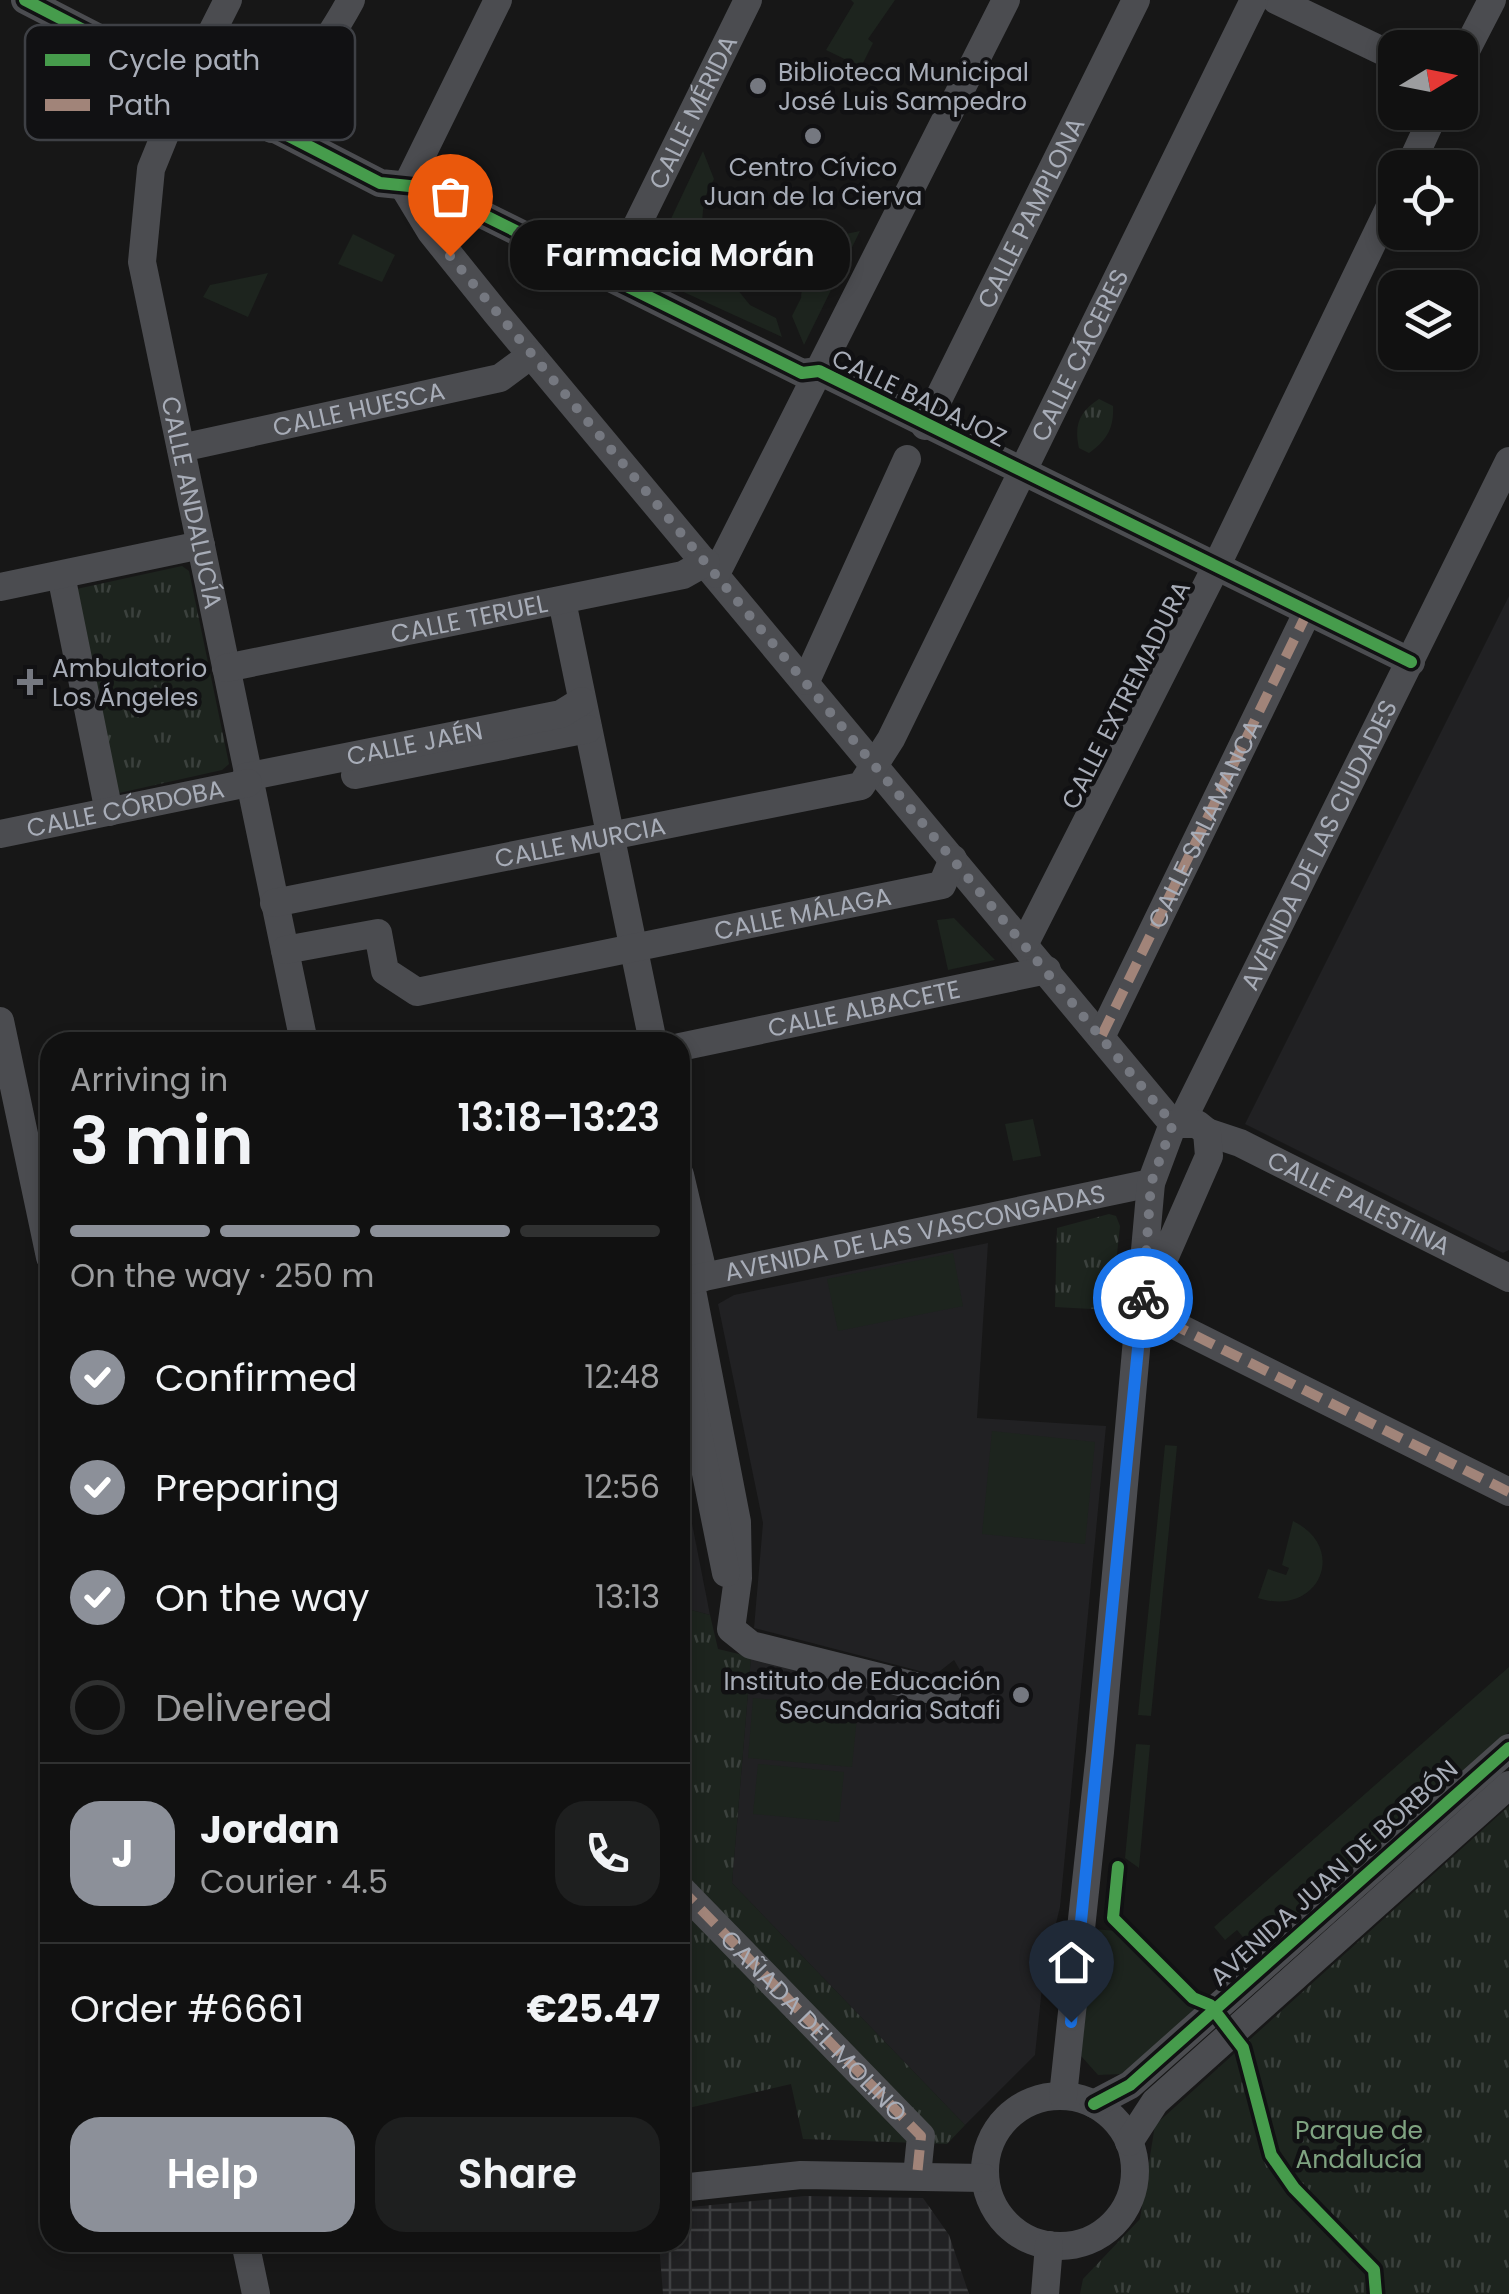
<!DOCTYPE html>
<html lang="en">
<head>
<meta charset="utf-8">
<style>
  :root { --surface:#111; --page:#1e1f1f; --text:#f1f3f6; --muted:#9c9d9f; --line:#303131; --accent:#8c9099 }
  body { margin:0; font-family:Poppins,sans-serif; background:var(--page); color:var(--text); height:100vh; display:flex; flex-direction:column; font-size:38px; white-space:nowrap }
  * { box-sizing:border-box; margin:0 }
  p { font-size:32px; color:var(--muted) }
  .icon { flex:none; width:55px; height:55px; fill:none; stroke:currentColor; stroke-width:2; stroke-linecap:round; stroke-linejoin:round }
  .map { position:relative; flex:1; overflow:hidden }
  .panel { position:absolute; left:40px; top:1032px; width:650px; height:1220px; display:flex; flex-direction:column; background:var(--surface); border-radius:30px; box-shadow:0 5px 15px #0003,0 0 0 2px var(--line) }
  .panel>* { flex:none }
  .needle { width:65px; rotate:80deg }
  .buttons { position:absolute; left:1378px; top:30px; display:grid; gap:20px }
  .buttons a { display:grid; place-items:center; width:100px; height:100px; border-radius:20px; background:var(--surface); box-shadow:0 5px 15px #0003,0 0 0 2px var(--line); font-size:50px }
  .pin { position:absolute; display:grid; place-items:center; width:85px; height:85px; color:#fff; margin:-102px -42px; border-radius:50% 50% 50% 0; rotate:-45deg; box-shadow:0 0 10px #0007 }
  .pin .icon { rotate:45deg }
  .courier { position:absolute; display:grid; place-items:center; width:100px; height:100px; margin:-50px; border:8px solid #1a73e8; border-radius:50%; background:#fff; color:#222; box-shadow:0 2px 12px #0007 }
  .bubble { position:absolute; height:70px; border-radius:30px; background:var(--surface); box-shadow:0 5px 15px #0003,0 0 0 2px var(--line); font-size:32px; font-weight:600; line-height:70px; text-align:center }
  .overview em { font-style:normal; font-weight:600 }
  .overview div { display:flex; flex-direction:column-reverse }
  .overview { display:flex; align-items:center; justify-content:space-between; height:170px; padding:0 30px }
  h1 { font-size:65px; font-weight:600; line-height:75px }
  .bar { display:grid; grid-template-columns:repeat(4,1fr); gap:15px 10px; align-content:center; height:120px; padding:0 30px }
  .bar i { height:12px; border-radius:8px; background:var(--line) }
  .bar .on { background:var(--accent) }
  .bar p { grid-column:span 4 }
  .line { display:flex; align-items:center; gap:25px; padding:0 30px; border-top:2px solid var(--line) }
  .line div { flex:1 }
  .round { display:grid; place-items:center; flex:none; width:105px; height:105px; border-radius:30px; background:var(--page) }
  ol { padding:0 30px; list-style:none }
  li { display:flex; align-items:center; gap:30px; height:110px }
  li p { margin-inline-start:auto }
  li .icon { padding:10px; border-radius:50%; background:var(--accent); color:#fff; stroke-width:4 }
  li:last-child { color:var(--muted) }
  li i { width:55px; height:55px; border:5px solid var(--line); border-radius:50% }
  .button { display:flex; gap:20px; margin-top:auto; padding:20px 30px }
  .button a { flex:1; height:115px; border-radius:30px; background:var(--accent); color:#fff; font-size:40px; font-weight:600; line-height:115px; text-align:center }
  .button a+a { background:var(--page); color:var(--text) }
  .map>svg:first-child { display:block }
</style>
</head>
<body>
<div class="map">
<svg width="1509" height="2294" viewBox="0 0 1509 2294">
  <defs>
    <pattern id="industrial-grid" width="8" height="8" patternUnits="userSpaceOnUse" patternTransform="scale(2.5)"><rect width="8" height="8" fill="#212123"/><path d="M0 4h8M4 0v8" fill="none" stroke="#3e3f41"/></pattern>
    <pattern id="park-tufts" width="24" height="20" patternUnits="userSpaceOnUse" patternTransform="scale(2.5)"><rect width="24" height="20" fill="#1d241e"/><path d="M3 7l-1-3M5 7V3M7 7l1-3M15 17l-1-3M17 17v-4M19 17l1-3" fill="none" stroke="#3b413d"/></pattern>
  </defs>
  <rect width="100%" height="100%" fill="#171717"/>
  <!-- built -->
  <path fill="#212123" d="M 1509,596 L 1509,1250 L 1503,1253 L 1245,1124 Z
    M 988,1243 L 977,1418 L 1106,1426 L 1060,1907 L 1043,1978 L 1035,2055 L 965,2125 L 732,1883 L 751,1657 L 960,1713 L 964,1677 L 954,1660 L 935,1675 L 754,1628 L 763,1523 L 718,1304 L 734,1295 Z
    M 680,1464 L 688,1503 L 710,1615 L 680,1607 Z"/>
  <!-- industrial -->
  <path fill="url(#industrial-grid)" d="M 805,2196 L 923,2198 L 949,2235 L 969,2294 L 663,2294 L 659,2243 L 680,2242 L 680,2208 Z"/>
  <!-- green -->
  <path fill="#1d241e" d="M 851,0 L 895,0 L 868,39 L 873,43 L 861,67 L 826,50 L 854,3 Z
    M 703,151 L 714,179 L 704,199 L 702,222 L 684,239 L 675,256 L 651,261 Z
    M 860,231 L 804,345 L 792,316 L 801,298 L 803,272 L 821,258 L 831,237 Z
    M 353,234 L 395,255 L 382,282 L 338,264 Z
    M 681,272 L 709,285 L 737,289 L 750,305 L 776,318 L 782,337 L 655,279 Z
    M 268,273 L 248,317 L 203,297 L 210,285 Z
    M 954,918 L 995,960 L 948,970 L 937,920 Z
    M 1033,1119 L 1041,1156 L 1013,1161 L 1005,1124 Z
    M 953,1253 L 963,1306 L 838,1331 L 827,1279 Z
    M 992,1431 L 1095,1442 L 1085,1544 L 982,1534 Z
    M 1165,1445 L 1177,1446 L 1151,1716 L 1138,1715 Z
    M 1293,1521 C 1349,1548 1319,1618 1258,1598 L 1268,1569 L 1286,1575 L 1289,1568 L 1282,1565 Z
    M 1509,1667 L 1509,1732 L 1257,1954 L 1237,1930 L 1225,1940 L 1214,1927 Z
    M 753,1698 L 858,1707 L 852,1767 L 748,1758 Z
    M 1136,1744 L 1150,1745 L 1139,1868 L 1125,1858 Z
    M 758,1764 L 844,1772 L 839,1822 L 753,1814 Z
    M 1093,1929 L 1118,1931 L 1195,2009 L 1124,2074 L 1098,2075 L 1081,2056 Z"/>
  <!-- park -->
  <path fill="url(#park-tufts)" d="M 1099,399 L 1113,406 C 1114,428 1107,440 1089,453 L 1079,448 C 1074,425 1079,412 1099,399 Z
    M 182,566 L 189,571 L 229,764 L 222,770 L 119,793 L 72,590 Z
    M 1109,1214 L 1116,1216 L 1120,1226 L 1111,1310 L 1055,1307 L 1057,1228 Z
    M 680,1607 L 710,1615 L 718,1649 L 751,1657 L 732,1883 L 965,2125 L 947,2144 L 803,2139 L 791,2084 L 680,2110 Z
    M 1509,1806 L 1509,2294 L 1080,2294 L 1083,2279 L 1140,2219 L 1155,2125 Z"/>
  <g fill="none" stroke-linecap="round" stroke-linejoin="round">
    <!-- minor -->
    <g stroke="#4b4c50" stroke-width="28">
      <path d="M 25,0 L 380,183 L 429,188 L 802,373 L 819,371 L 1411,662"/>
      <path id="s1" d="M 228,0 L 186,83 L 151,169 L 142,262 L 304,1042"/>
      <path d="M 1276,0 L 1395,57"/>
      <path d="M 1460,62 L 1492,0"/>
      <path d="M 272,129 C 294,83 327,46 351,0"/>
      <path d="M 1409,168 L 1435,112"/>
      <path d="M 405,189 L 431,232 L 497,314 L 1173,1124"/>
      <path d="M 405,189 L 498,0"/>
      <path id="s2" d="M 611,278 L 748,0"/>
      <path id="s3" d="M 925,426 L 1136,0"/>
      <path id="s4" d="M 181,448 L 500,378 L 531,355"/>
      <path d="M 716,574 L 1006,0"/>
      <path d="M 61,575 L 109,812"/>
      <path d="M 0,587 L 201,545"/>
      <path d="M 562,601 L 653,1042"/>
      <path id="s5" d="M 226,668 L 683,575 L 706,562"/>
      <path d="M 806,681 L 907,459"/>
      <path d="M 355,775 L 588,729"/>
      <path id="s6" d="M 246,777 L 561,714 L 582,701"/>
      <path id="s7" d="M 0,834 L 248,783"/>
      <path id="s8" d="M 274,903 L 861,786 L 891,739 L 1254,0"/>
      <path d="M 1025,943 L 1216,567 L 1395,196"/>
      <path id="s9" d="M 285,950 L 378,933 L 385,971 L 417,992 L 942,885 L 953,859"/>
      <path d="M 0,1021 L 50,1257"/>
      <path d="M 1102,1035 L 1307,613"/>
      <path id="s10" d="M 680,1047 L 1047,970"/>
      <path id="s11" d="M 1182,1121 L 1509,461"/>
      <path id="s12" d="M 1207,1132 L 1240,1143 L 1509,1278"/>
      <path d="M 680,1175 L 704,1277"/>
      <path d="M 690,1280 L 737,1522 L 738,1578 L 731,1629 L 751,1645 L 947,1694"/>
      <path id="s13" d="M 680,1282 L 1151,1183"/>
      <path d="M 1142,1309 L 1509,1492"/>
      <path d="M 680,1344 L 726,1573"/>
      <path d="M 680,1888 L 921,2136 L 917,2176"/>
      <circle cx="1060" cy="2171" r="75"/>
      <path d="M 1063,2096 L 1100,1752 L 1151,1183 L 1173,1124 L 1197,1124 L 1207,1132 L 1209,1156 L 1142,1309"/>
      <path d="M 1094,2104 L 1130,2085 L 1509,1748"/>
      <path d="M 1129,2142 L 1155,2102 L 1509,1785"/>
      <path d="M 680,2188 L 801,2175 L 984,2178"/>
      <path d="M 245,2242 L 256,2294"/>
      <path d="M 1045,2294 L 1049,2245"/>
    </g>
    <!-- quiet -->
    <g stroke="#a18479" stroke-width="10" stroke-dasharray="20 10" stroke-linecap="butt">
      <path id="s14" d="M 1102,1035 L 1307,613"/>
      <path d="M 1142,1309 L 1509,1492"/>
      <path id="s15" d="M 680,1888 L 921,2136 L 917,2176"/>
    </g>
    <!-- cycleway casing -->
    <g stroke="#111113" stroke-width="19">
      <path id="cycleway" d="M 25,0 L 380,183 L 429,188 L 802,373 L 819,371 L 1411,662
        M 1118,1867 L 1113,1918 L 1193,1998 L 1210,2005 L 1243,2048 L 1271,2155 L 1294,2188 L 1374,2270 L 1376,2294
        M 1094,2104 L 1130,2085 L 1509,1748"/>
    </g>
    <!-- cycleway -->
    <use href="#cycleway" stroke="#469c4c" stroke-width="12"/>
  </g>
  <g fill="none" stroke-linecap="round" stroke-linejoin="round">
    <!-- done -->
    <path stroke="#757880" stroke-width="10" stroke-dasharray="0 18" d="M 450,256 L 1173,1124 L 1151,1183 L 1143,1298"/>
    <!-- route -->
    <path stroke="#1a73e8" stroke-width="12" d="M 1071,2022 L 1143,1298"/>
  </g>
  <!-- markers -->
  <g fill="#757880" stroke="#111113" stroke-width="4">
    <circle cx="758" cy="86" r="10"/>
    <circle cx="813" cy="136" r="10"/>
    <path d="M25 667h10v10h10v10h-10v10h-10v-10h-10v-10h10z"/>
    <circle cx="1021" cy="1695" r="10"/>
  </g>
  <g text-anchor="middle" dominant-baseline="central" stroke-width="9" stroke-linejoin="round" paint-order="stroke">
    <!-- poi labels -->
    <g font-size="25" fill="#a8adb8" stroke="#111113" text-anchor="start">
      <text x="778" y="72">Biblioteca Municipal<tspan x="778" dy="29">José Luis Sampedro</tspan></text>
      <text x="813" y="167" text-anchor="middle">Centro Cívico<tspan x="813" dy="29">Juan de la Cierva</tspan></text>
      <text x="52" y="668">Ambulatorio<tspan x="52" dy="29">Los Ángeles</tspan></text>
      <text x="1001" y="1681" text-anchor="end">Instituto de Educación<tspan x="1001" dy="29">Secundaria Satafi</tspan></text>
    </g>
    <!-- street labels -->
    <g font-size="25" fill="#a8adb8" stroke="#111113">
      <text stroke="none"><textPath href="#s2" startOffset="185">CALLE MÉRIDA</textPath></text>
      <text stroke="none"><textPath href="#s3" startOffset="238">CALLE PAMPLONA</textPath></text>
      <text stroke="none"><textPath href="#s8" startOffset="1082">CALLE CÁCERES</textPath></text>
      <text transform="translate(919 398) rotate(26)">CALLE BADAJOZ</text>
      <text stroke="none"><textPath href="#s4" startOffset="182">CALLE HUESCA</textPath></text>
      <text stroke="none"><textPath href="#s1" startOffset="525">CALLE ANDALUCÍA</textPath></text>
      <text stroke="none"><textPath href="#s5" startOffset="248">CALLE TERUEL</textPath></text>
      <text transform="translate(1126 695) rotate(-63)">CALLE EXTREMADURA</text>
      <text stroke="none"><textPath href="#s6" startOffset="172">CALLE JAÉN</textPath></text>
      <text stroke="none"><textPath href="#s7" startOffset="128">CALLE CÓRDOBA</textPath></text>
      <text stroke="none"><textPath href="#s14" startOffset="235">CALLE SALAMANCA</textPath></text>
      <text stroke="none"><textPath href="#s8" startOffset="312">CALLE MURCIA</textPath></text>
      <text stroke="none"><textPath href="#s11" startOffset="308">AVENIDA DE LAS CIUDADES</textPath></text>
      <text stroke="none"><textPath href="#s9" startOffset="565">CALLE MÁLAGA</textPath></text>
      <text stroke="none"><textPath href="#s10" startOffset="188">CALLE ALBACETE</textPath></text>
      <text stroke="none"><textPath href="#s12" startOffset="168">CALLE PALESTINA</textPath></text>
      <text stroke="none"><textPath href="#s13" startOffset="240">AVENIDA DE LAS VASCONGADAS</textPath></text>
      <text transform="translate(1334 1873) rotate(-42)">AVENIDA JUAN DE BORBÓN</text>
      <text stroke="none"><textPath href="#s15" startOffset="192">CAÑADA DEL MOLINO</textPath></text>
    </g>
    <!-- park labels -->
    <g font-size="25" fill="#7fa381" stroke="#111113">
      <text x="1359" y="2130">Parque de<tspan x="1359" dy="29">Andalucía</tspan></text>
    </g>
  </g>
  <!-- legend -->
  <rect x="25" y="25" width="330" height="115" rx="15" fill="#111113" stroke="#3e4045" stroke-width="2.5"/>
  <rect x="45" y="54" width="45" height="12" fill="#469c4c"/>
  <rect x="45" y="99" width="45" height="12" fill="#a18479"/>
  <g font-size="28" fill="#a8adb8">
    <text x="108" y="70">Cycle path</text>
    <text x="108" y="115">Path</text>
  </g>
</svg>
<div class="buttons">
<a><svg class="needle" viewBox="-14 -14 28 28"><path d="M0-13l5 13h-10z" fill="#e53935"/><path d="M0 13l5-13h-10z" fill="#9c9d9f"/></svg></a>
<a><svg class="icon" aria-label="locate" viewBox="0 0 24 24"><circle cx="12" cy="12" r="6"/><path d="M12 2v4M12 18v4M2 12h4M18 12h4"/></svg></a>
<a><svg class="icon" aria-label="layers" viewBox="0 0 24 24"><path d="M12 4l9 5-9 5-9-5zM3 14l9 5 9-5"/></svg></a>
</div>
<div class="pin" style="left:450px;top:256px;background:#ea580c"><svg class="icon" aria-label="bag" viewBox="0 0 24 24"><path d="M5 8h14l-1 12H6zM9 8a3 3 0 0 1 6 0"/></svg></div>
<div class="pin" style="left:1071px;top:2022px;background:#1f2937"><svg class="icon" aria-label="home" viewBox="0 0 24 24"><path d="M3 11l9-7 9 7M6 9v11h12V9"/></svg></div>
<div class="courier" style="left:1143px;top:1298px"><svg class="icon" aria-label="bike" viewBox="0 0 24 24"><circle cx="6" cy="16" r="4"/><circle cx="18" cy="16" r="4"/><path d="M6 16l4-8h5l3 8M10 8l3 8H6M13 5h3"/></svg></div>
<div class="bubble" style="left:510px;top:220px;width:340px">Farmacia Morán</div>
<section class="panel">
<div class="overview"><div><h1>3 min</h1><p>Arriving in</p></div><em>13:18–13:23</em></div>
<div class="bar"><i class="on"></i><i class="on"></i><i class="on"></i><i></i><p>On the way · 250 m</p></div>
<ol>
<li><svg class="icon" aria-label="check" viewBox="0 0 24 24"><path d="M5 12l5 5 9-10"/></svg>Confirmed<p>12:48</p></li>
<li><svg class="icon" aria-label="check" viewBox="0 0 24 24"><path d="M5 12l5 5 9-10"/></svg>Preparing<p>12:56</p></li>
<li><svg class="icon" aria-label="check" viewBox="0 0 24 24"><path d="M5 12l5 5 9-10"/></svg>On the way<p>13:13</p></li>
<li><i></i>Delivered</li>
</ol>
<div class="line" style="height:180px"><b class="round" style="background:var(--accent);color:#fff">J</b><div><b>Jordan</b><p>Courier · 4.5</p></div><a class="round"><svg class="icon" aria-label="phone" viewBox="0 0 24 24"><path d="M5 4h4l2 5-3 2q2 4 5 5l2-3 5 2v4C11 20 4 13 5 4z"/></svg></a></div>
<div class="line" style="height:130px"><div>Order #6661</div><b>€25.47</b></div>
<div class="button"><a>Help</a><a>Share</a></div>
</section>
</div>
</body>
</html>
